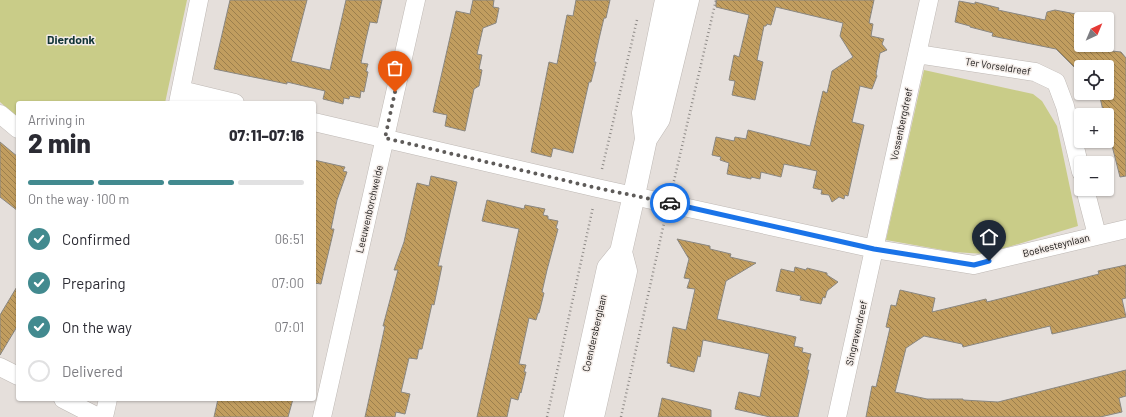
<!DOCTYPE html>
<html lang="en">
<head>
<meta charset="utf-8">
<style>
  :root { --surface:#fff; --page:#f2f2f3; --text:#2b2b33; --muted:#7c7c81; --line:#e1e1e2; --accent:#428a8f }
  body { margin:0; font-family:Barlow,sans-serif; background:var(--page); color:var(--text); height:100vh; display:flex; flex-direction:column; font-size:15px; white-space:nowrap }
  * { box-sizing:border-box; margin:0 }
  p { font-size:13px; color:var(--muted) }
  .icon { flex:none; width:22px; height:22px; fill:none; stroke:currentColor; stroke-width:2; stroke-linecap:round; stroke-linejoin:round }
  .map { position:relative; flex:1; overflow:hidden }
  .details { position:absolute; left:16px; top:101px; width:300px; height:300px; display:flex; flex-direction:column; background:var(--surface); border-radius:4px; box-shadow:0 1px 3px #0004 }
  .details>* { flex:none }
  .needle { width:26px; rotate:44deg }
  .controls { position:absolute; left:1074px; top:12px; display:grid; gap:8px }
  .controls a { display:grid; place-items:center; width:40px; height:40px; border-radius:4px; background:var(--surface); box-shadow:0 1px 3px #0004; font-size:20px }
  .pin { position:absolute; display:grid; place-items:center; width:34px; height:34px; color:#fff; margin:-41px -17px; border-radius:50% 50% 50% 0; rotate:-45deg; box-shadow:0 0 4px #0007 }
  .pin .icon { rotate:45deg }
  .courier { position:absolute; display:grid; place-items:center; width:40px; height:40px; margin:-20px; border:3px solid #1a73e8; border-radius:50%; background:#fff; color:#222; box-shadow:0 1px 5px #0007 }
  .headline em { font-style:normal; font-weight:800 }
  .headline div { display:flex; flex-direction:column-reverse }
  .headline { display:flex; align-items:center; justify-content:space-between; height:68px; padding:0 12px }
  h1 { font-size:26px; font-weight:800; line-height:30px }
  .bar { display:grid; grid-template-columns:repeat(4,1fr); gap:6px 4px; align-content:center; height:48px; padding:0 12px }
  .bar i { height:5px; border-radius:3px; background:var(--line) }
  .bar .on { background:var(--accent) }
  .bar p { grid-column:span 4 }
  ol { padding:0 12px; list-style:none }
  li { display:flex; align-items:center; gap:12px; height:44px }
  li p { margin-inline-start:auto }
  li .icon { padding:4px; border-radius:50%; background:var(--accent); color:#fff; stroke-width:4 }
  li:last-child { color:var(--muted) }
  li i { width:22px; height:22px; border:2px solid var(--line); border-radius:50% }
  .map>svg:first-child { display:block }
</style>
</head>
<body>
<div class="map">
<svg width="1126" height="417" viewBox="0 0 1126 417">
  <defs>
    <pattern id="building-back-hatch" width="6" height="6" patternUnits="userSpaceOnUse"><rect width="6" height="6" fill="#c19d5f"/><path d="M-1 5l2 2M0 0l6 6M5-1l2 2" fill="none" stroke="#9c7f4d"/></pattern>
  </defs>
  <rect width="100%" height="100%" fill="#e5dfdb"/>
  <!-- grass -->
  <path fill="#c9cc88" d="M 0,0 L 187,0 L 165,103 L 18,103 L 18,118 L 0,102 Z
    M 924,70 L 1033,94 L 1042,101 L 1057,126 L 1078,226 L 985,254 L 954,252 L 886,240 Z"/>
  <!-- building -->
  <path fill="url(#building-back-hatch)" stroke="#8a8781" d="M 230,0 L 307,0 L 291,61 L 330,70 L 346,0 L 382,0 L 377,23 L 370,22 L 366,39 L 361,63 L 368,64 L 366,71 L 368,72 L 364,92 L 361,91 L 360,98 L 350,96 L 349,99 L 344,98 L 343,104 L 323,99 L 325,91 L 287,82 L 287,84 L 214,69 Z
    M 473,0 L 494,0 L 493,7 L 499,8 L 496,23 L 483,28 L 477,54 L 482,55 L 479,69 L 482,70 L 479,86 L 474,89 L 465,131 L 445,126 L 447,115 L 433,112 L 456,11 L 470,14 Z
    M 576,0 L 610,0 L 606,18 L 604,18 L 599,39 L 594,62 L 596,62 L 591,82 L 589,82 L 573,153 L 553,148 L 551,157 L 531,152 L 549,62 L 557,64 L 567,15 L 573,16 Z
    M 716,0 L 874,0 L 869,23 L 873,24 L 871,36 L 884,39 L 882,44 L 887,50 L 880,53 L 876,74 L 877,76 L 872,89 L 860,86 L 852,122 L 864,125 L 848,196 L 845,195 L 844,199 L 839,197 L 832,202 L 829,195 L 821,194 L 822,190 L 813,188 L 817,171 L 784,164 L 781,177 L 761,172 L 760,179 L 751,177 L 751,179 L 727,174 L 729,163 L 720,160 L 721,157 L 712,155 L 716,137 L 734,141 L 735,137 L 746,139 L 748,130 L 810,146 L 823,91 L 827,93 L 832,71 L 853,57 L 840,36 L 843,23 L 776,7 L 771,25 L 767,24 L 766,26 L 764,26 L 757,60 L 763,62 L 755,100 L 732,95 L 735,81 L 729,80 L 734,55 L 739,57 L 749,15 L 716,7 Z
    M 959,1 L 975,4 L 975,2 L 999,8 L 998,10 L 1045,20 L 1047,12 L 1055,10 L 1081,15 L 1076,26 L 1081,32 L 1081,45 L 1107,45 L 1112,51 L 1121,52 L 1126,58 L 1126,176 L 1120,177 L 1107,126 L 1107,115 L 1104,115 L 1099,93 L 1107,93 L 1107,67 L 1081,67 L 1081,74 L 1056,49 L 992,36 L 993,33 L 970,27 L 970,26 L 955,22 Z
    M 0,142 L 18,157 L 18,211 L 0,197 Z
    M 314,160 L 345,167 L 343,171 L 347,172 L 337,200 L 331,229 L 334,229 L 321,284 L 314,283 Z
    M 431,176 L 457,182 L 438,266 L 442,266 L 434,305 L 432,304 L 422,349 L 419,349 L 417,359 L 409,358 L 401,392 L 410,394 L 405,414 L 396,412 L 395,417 L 365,417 L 385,326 L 383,326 L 398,270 L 394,270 L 404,242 L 417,183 L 429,186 Z
    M 487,200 L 524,209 L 525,205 L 545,209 L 543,215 L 548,216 L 548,219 L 558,221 L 556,228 L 558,229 L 547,270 L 542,292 L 544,293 L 539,313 L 538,313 L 536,320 L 529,318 L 519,364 L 526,365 L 524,372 L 526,372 L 521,393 L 520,392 L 518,400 L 511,398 L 507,417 L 477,417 L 519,229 L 482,221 Z
    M 677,239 L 710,246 L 710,249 L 731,254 L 730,257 L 756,263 L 726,281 L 717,319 L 796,337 L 794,346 L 803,348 L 802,352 L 811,354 L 807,370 L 809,370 L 798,417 L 770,417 L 735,409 L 739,392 L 760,397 L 769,354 L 703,340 L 700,357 L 698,356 L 694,372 L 670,366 L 671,364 L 667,363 L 673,327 L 686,330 L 695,289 L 687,288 L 690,279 L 684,278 L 689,259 Z
    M 1126,265 L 1126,298 L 1122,299 L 1126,317 L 1052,334 L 1050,326 L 963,347 L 962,344 L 924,336 L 906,348 L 895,392 L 927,399 L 963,399 L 963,400 L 998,402 L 1126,370 L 1126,396 L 1119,398 L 1122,412 L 1100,417 L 866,417 L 872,386 L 876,387 L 890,328 L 886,327 L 891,305 L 896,306 L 900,290 L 935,298 L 932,312 L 986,299 L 987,302 L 1099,274 L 1098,271 Z
    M 795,267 L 806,270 L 807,268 L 827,273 L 827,275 L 838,282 L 827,291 L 825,298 L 823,297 L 821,304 L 800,300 L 801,296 L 776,291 L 781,269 L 794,272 Z
    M 18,285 L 18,325 L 0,355 L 0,315 Z
    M 662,398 L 711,410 L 711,417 L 658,417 Z
    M 218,399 L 293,399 L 288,417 L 214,417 Z"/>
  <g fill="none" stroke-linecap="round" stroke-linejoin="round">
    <!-- minor casing -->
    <g stroke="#beb8b4" stroke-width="19">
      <path id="minor" d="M 917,54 L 1035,72 L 1056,82 L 1065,106 L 1081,172
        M 181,90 L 235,103
        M 178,103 L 199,0
        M 0,114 L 18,129
        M 314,122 L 597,188 L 875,249 L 974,265 L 1126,229
        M 1085,189 L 1097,235
        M 0,367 L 18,376
        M 63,399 L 98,417
        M 104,417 L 108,399
        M 322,417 L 416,0
        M 837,417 L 929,0"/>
    </g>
    <!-- tertiary casing -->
    <g stroke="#beb8b4" stroke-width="23">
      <path id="tertiary" d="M 646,139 L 659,119 L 688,0
        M 575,417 L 608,268 L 621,252 L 634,195 L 646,139 L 643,113 L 666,0
        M 593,417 L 626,271 L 621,252"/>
    </g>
    <!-- path -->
    <path stroke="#8e8a87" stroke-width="2.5" stroke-dasharray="1 3" stroke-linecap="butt" d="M 602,169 L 637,20
      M 673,185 L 716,0
      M 547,417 L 593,207
      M 621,417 L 664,223"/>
    <!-- minor -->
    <use href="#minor" stroke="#fff" stroke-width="18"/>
    <!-- tertiary -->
    <use href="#tertiary" stroke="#fff" stroke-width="22"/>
  </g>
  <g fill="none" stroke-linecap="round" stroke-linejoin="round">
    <!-- done -->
    <path stroke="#5e5b59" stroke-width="4" stroke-dasharray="0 7.2" d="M 395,92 L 385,138 L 597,188 L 670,203"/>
    <!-- route -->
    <path stroke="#1a73e8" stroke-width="5" d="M 670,203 L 874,249 L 974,265 L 989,261"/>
  </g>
  <g text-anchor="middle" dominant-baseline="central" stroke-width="3" stroke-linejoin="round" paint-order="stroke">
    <!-- street labels -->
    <g font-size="10" fill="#161413" stroke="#f3ece8">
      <text transform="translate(998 66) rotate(9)">Ter Vorseldreef</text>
      <text transform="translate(901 124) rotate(-78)">Vossenbergdreef</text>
      <text transform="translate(369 209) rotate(-77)">Leeuwenborchweide</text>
      <text transform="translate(1056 245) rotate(-14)">Boekesteynlaan</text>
      <text transform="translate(594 333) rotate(-77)">Coendersberglaan</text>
      <text transform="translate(856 333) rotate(-77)">Singravendreef</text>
    </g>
    <!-- quarter labels -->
    <g font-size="12" font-weight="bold" fill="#113437" stroke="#f3ece8">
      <text x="71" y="39">Dierdonk</text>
    </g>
  </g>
</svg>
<div class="controls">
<a><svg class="needle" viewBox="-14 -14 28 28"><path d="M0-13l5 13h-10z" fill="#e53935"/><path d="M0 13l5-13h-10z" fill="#7c7c81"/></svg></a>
<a><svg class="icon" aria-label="locate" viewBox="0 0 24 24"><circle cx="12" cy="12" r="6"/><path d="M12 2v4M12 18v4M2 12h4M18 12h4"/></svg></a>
<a>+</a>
<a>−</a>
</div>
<div class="pin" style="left:395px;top:92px;background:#ea580c"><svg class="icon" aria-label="bag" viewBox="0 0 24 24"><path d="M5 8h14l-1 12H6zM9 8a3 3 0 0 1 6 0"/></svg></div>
<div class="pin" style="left:989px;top:261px;background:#1f2937"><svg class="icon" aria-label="home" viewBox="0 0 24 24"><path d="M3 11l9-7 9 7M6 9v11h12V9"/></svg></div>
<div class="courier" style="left:670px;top:203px"><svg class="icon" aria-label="car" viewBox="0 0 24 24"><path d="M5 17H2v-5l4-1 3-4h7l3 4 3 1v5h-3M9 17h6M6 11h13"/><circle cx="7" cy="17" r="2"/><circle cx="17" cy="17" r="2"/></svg></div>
<section class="details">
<div class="headline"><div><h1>2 min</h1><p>Arriving in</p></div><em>07:11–07:16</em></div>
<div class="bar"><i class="on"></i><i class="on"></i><i class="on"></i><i></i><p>On the way · 100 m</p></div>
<ol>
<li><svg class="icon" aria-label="check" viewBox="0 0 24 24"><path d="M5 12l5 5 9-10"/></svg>Confirmed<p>06:51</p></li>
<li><svg class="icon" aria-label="check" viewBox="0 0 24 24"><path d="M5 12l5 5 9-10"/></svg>Preparing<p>07:00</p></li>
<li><svg class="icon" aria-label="check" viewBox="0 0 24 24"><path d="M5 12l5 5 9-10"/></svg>On the way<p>07:01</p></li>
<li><i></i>Delivered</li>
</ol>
</section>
</div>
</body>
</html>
